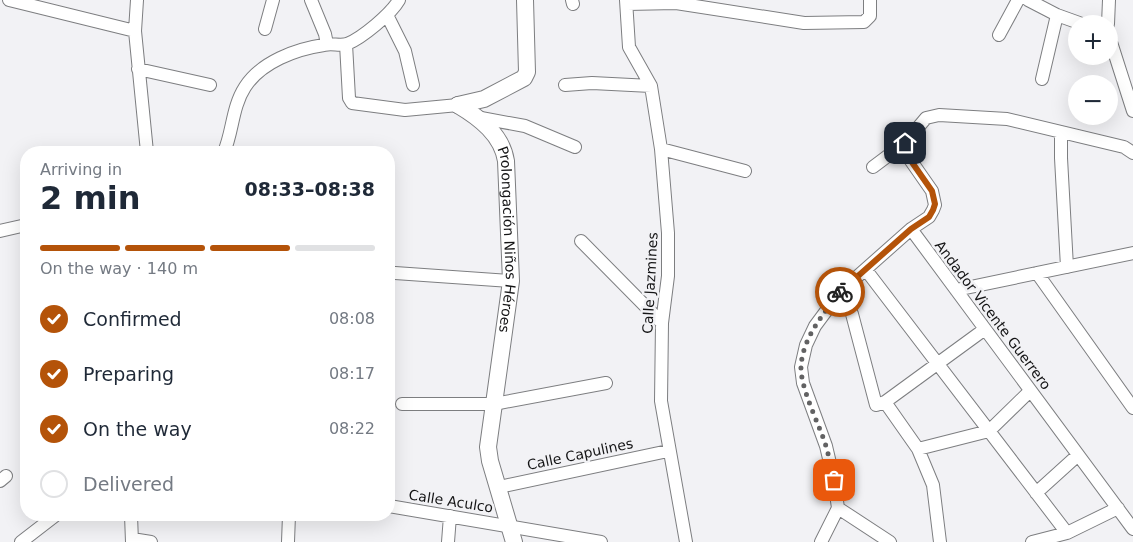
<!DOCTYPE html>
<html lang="en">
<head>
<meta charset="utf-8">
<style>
  :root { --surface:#fff; --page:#f6f6f7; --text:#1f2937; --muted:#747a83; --line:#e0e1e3; --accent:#b45309 }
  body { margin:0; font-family:"DejaVu Sans",sans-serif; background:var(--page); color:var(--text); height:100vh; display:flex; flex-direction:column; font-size:19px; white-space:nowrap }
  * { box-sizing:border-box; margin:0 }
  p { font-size:16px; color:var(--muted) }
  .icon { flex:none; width:28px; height:28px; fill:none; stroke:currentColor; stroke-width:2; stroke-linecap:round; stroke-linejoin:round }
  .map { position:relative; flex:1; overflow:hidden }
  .sheet { position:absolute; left:20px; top:146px; width:375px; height:375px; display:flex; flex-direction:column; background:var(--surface); border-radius:20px; box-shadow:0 5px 20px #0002 }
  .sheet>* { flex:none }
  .controls { position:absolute; left:1068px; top:15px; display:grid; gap:10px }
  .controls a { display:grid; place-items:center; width:50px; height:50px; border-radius:50%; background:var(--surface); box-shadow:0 5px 20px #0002; font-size:25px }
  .pin { position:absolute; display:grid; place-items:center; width:42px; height:42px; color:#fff; margin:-21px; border-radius:10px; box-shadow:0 2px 8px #0006 }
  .courier { position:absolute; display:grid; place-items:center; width:50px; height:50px; margin:-25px; border:4px solid #b45309; border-radius:50%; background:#fff; color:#222; box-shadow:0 1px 6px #0007 }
  .overview em { font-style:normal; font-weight:800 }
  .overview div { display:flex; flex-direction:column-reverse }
  .overview { display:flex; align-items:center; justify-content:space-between; height:85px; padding:0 20px }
  h1 { font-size:32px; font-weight:800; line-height:38px }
  .bar { display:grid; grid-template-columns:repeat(4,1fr); gap:8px 5px; align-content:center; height:60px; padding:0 20px }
  .bar i { height:6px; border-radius:4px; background:var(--line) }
  .bar .current { background:var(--accent) }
  .bar p { grid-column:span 4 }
  ol { padding:0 20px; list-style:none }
  li { display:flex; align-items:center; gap:15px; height:55px }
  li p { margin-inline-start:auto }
  li .icon { padding:5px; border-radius:50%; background:var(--accent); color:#fff; stroke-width:4 }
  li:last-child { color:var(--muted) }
  li i { width:28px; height:28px; border:2px solid var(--line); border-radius:50% }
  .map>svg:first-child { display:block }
</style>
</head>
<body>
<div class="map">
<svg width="1133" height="542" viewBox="0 0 1133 542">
  <rect width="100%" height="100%" fill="#f2f2f5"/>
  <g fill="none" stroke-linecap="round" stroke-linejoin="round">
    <!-- minor casing -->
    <g stroke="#7d7e80" stroke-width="14">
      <path id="minor" d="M 9,0 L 135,31
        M 137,0 L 135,31 L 147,152
        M 311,0 L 325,34 L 327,44
        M 572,0 L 573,4
        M 626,0 L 629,47 L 651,86 L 661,149 L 668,233 L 668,276 L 662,323 L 661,401 L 686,542
        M 1028,0 L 1057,15 L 1082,24
        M 627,4 L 676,3 L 804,23 L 864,22 L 870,16 L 870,0
        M 387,15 L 405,51 L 413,85
        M 1108,24 L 1109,0
        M 265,29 L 273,0
        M 999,35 L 1018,0
        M 1109,36 L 1133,111
        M 346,44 L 349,98 L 352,103 L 405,110 L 458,105
        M 138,69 L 210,85
        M 1042,79 L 1057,15
        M 565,85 L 592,83 L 651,86
        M 481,118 L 525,126 L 575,147
        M 1061,132 L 1061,158 L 1067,267
        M 661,149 L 745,171
        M 224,152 C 233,131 232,107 245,87 C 261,62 296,49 324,45 C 331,43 340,46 347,44 C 362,38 391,14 399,0
        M 873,167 L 905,143 L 926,118 L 939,115 L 1007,119 L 1124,147 L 1133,153
        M 911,229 L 1133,529
        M 0,231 L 26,225
        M 581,241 L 662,323
        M 866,270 L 1067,533
        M 395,273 L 511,281
        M 1037,273 L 1133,408
        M 956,290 L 1133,253
        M 841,291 L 852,314 L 876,405 L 885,402 L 985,329
        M 885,402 L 918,449 L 933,485 L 940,542
        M 402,404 L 494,404 L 606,383
        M 918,449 L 989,431 L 1030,391
        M 0,481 L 6,476
        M 499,487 L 668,451
        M 1036,493 L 1078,455
        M 389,506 L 601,542
        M 838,508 L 890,542
        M 131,515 L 132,542
        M 132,539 L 151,542
        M 21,542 L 56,515
        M 288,542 L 289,515
        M 448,542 L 450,516
        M 821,542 L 838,508 L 834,480 L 826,446 L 803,383 L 801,367 L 806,345 L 815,326 L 841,291 L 911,229 L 929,217 L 933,210 L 935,205 L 932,191 L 909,158 L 905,143
        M 1032,542 L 1067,533 L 1118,508"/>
    </g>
    <!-- major casing -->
    <g stroke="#7d7e80" stroke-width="18">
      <g id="major">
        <path id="s1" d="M 458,105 C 480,118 502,135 506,161 L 511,281 L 488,447 L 490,461 L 514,542"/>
        <path d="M 458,105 L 484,99 L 524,78 L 527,72 L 525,0"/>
      </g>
    </g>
    <!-- minor -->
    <use href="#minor" stroke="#fff" stroke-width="12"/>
    <!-- major -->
    <use href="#major" stroke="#fff" stroke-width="16"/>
  </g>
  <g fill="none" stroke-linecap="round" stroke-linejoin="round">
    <!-- done -->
    <path stroke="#626263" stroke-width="5" stroke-dasharray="0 9" d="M 834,480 C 831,468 829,455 825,443 C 818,422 800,387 801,366 C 803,337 823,315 840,292"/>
    <!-- route -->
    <path stroke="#b45309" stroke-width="6" d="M 840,292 L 911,229 L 929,217 L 933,210 L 935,204 L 932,191 L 909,158 L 905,143"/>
  </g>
  <g text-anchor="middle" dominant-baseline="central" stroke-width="5" stroke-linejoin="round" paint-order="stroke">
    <!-- street labels -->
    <g font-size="14" fill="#141415" stroke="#f2f2f5">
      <text stroke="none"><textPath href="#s1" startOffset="155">Prolongación Niños Héroes</textPath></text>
      <text transform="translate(650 283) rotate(-87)">Calle Jazmines</text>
      <text transform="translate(993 315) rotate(53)">Andador Vicente Guerrero</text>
      <text transform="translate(580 454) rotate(-12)">Calle Capulines</text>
      <text transform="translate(451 501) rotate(9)">Calle Aculco</text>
    </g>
  </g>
</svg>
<div class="controls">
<a>+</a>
<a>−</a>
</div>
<div class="pin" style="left:834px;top:480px;background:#ea580c"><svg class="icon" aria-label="bag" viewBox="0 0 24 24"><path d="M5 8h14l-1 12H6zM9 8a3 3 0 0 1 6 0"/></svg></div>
<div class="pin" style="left:905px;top:143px;background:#1f2937"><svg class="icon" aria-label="home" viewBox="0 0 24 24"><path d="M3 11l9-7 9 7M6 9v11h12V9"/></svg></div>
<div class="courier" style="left:840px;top:292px"><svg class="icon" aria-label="bike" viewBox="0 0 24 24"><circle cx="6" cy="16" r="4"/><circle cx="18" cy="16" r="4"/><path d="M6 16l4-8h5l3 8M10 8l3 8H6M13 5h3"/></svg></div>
<section class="sheet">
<div class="overview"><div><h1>2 min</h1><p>Arriving in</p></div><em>08:33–08:38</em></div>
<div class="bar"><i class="current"></i><i class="current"></i><i class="current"></i><i></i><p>On the way · 140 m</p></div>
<ol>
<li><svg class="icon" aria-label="check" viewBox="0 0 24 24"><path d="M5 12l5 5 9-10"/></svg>Confirmed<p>08:08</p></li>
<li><svg class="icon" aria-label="check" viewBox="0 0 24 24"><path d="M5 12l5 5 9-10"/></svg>Preparing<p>08:17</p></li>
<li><svg class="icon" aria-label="check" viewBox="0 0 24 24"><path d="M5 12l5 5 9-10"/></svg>On the way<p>08:22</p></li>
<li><i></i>Delivered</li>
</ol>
</section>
</div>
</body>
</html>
